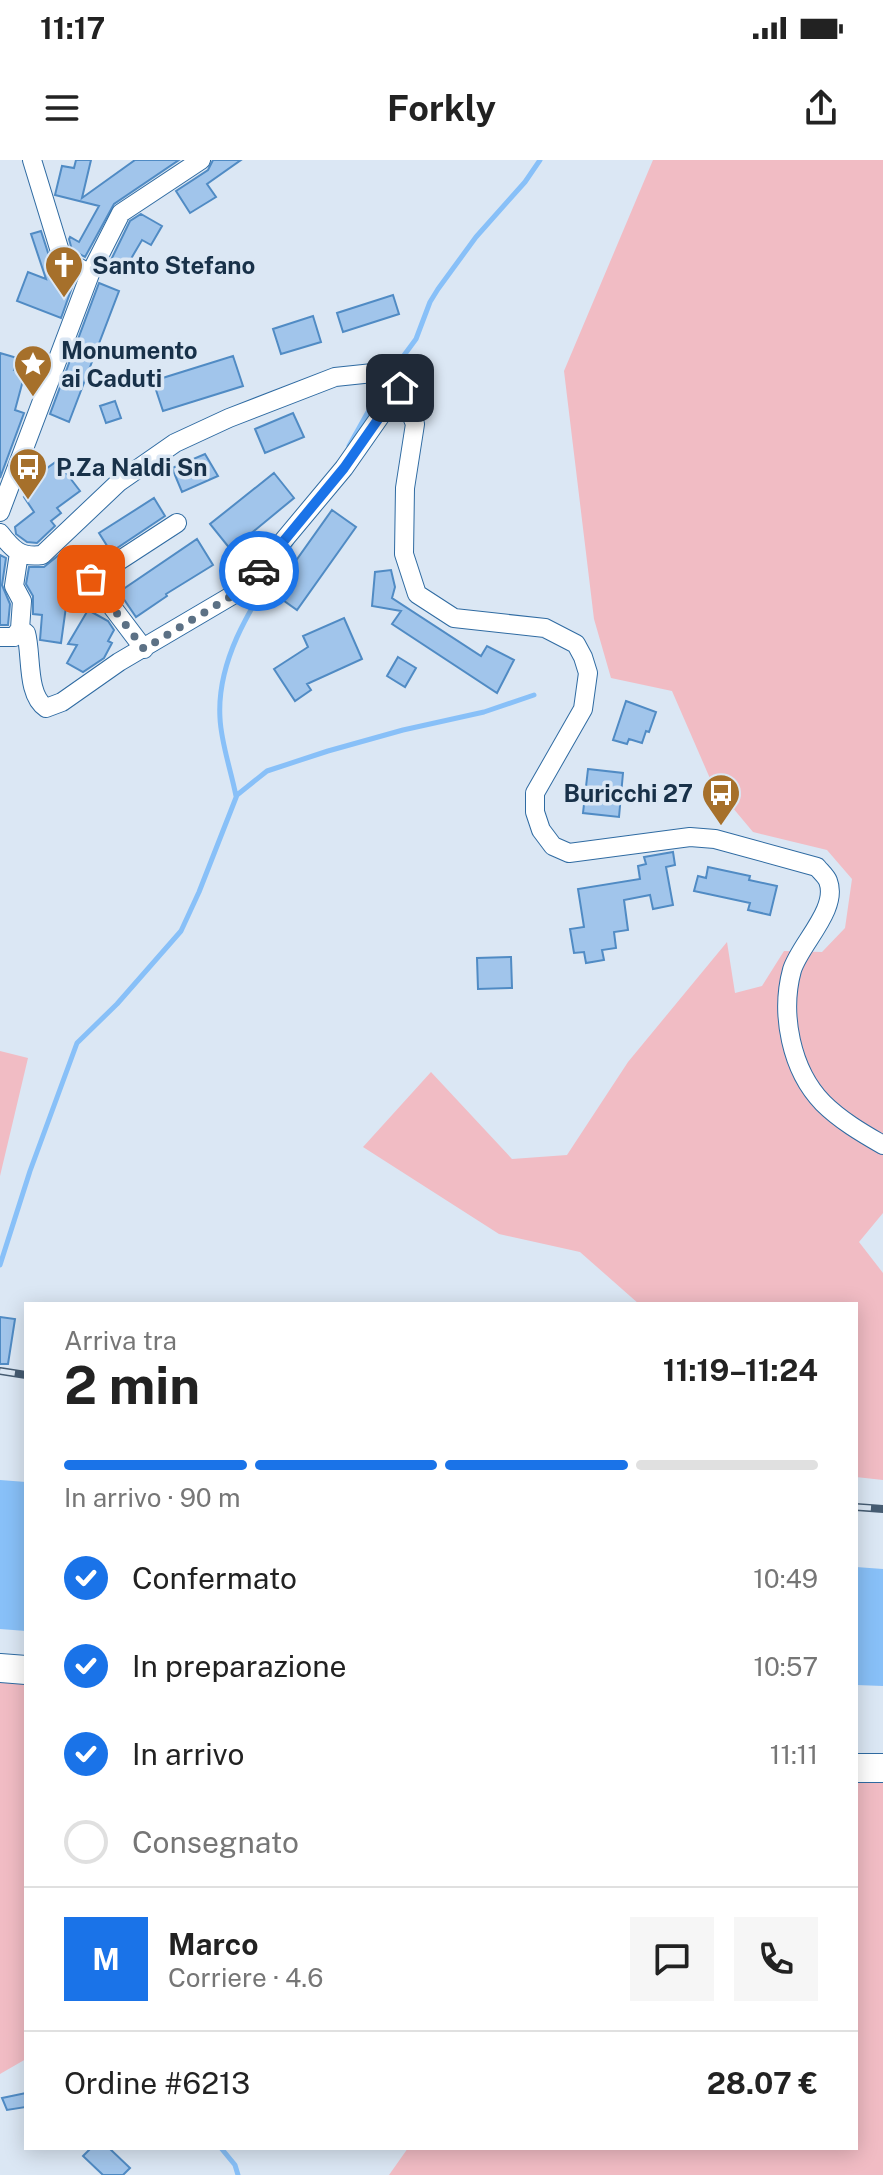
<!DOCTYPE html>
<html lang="it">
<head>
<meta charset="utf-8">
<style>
  :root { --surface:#fff; --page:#f6f6f6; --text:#222; --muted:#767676; --line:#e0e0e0; --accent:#1a73e8 }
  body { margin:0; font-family:"Public Sans",sans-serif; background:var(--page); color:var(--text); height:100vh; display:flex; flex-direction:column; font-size:30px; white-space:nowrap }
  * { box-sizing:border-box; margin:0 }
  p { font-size:26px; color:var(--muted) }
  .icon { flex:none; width:44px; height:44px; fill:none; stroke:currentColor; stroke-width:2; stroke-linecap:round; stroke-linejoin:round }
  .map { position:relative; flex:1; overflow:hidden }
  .details { position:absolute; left:24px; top:1142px; width:834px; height:848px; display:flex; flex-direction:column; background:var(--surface); border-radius:0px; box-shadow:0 4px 20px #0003 }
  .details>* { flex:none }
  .pin { position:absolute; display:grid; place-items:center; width:68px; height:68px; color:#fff; margin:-34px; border-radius:16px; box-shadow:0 4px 12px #0006 }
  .courier { position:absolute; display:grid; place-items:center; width:80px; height:80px; margin:-40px; border:6px solid #1a73e8; border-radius:50%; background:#fff; color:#222; box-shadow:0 2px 10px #0007 }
  .overview em { font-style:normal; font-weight:700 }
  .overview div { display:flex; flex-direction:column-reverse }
  .overview { display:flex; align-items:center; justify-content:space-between; height:136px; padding:0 40px }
  h1 { font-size:52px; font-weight:700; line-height:60px }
  .bar { display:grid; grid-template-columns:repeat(4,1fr); gap:12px 8px; align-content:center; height:96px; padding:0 40px }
  .bar i { height:10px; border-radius:6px; background:var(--line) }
  .bar .current { background:var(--accent) }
  .bar p { grid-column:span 4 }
  .line { display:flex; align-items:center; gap:20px; padding:0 40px; border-top:2px solid var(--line) }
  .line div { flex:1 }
  .round { display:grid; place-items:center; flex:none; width:84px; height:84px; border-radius:0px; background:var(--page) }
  ol { padding:0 40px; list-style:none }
  li { display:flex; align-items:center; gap:24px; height:88px }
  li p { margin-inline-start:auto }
  li .icon { padding:8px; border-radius:50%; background:var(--accent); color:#fff; stroke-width:4 }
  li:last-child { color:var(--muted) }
  li i { width:44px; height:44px; border:4px solid var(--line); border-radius:50% }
  .status { display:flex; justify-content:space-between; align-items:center; height:56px; padding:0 40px; background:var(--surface); direction:ltr }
  .status svg { height:22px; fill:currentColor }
  header { display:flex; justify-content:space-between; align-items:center; height:104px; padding:0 40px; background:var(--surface); font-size:36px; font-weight:700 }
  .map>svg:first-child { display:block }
</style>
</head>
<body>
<div class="status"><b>11:17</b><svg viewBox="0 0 49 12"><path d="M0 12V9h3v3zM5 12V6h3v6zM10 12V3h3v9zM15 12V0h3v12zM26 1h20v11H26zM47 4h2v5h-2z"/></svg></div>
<header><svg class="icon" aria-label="menu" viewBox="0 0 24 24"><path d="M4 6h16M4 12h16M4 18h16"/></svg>Forkly<svg class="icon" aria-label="share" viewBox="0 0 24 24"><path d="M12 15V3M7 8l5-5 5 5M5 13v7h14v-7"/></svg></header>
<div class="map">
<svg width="883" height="2015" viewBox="0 0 883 2015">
  <rect width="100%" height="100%" fill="#dbe7f4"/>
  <!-- green -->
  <path fill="#f1bcc4" d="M 653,0 L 883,0 L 883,1053 L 859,1082 L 883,1113 L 883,1320 L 856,1317 L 856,1144 L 639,1144 L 580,1092 L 499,1074 L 363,987 L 431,912 L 512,999 L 567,995 L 628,902 L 727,782 L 735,833 L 762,826 L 784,791 L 822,792 L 845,768 L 852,719 L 827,690 L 753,672 L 712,623 L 672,531 L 611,518 L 594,459 L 564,211 Z
    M 0,891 L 28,898 L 0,1016 Z
    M 0,1517 L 26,1518 L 26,1899 L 0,1914 Z
    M 856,1618 L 883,1620 L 883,2015 L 389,2015 L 408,1988 L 856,1988 Z"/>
  <!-- water -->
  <path fill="#88c0f8" d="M 0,1320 L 26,1322 L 26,1471 L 0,1469 Z
    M 856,1407 L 883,1409 L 883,1526 L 856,1525 Z"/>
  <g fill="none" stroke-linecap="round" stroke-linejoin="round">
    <!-- stream -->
    <path stroke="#88c0f8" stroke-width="5" d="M 388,217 L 416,179 L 430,142 L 438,129 L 476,77 L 525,22 L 540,0
      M 349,286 L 383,225
      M 236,636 C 231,610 221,583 220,558 C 216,494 259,436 291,384
      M 0,1105 L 30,1011 L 77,883 L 117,844 L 181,771 L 199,732 L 237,635 L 267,611 L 328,591 L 403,570 L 484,552 L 534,535
      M 221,1988 L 235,2005 L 238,2015"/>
  </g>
  <!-- building -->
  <path fill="#a1c5eb" stroke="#508bc4" stroke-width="2" d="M 76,0 L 91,0 L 82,38 L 135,0 L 179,0 L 114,44 L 85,97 L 72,90 L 69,79 L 70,77 L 79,82 L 99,46 L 55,35 L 62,6 L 74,8 Z
    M 213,0 L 241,0 L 207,24 L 216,37 L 190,53 L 176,31 L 208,10 Z
    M 141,54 L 162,66 L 151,85 L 142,80 L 125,109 L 111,100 L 130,61 Z
    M 41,71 L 51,102 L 56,108 L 75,119 L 61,158 L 17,141 L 28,112 L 46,119 L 31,74 Z
    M 99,123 L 119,131 L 69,262 L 50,254 Z
    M 393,135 L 399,154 L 343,172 L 337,153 Z
    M 313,156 L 321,182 L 281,194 L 273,169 Z
    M 0,193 L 17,198 L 14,210 L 25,213 L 15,250 L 24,253 L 0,318 Z
    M 233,196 L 243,226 L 163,251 L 153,221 Z
    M 115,241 L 121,258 L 106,263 L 100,246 Z
    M 293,253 L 304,277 L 265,293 L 255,269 Z
    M 205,294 L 218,316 L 182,332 L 172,308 Z
    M 57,301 L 80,331 L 57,348 L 61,353 L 51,361 L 55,366 L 37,383 L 27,382 L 16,374 L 15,367 L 34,352 L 24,337 L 31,332 L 25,324 Z
    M 274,313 L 294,338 L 231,390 L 210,364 Z
    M 154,338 L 165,356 L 111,392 L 99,373 Z
    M 332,350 L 356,367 L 297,450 L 273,433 Z
    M 197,379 L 213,405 L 166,434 L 167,436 L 136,457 L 119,432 Z
    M 60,394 L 73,396 L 61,483 L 40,480 L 42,455 L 33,454 L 33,436 L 26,424 L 29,407 L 44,407 Z
    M 0,395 L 6,398 L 2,425 L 10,444 L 8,465 L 0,465 Z
    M 391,410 L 395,427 L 392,438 L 481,496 L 487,486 L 514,500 L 497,533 L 392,464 L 401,451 L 372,446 L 375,412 Z
    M 88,450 L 108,461 L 114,470 L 108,481 L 112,483 L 104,498 L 83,512 L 67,503 L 77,485 L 68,484 Z
    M 344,458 L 362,499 L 307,524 L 311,530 L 295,541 L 274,509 L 308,487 L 303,476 Z
    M 398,497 L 416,508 L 405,527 L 387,516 Z
    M 626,541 L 656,552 L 649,572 L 646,571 L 642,583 L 629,579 L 627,584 L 613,580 Z
    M 588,609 L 623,613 L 619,657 L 583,653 Z
    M 673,692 L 675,705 L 666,707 L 673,745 L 653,749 L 650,735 L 624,740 L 628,770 L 614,772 L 616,788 L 602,790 L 604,800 L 586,803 L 584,792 L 574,793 L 570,769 L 584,767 L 578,729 L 640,719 L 638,706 L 646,704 L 644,697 Z
    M 708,707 L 750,716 L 749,720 L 777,726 L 770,755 L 748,750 L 750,743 L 694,731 L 698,716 L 706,718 Z
    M 511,797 L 512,828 L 478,829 L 477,798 Z
    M 0,1157 L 15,1159 L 8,1204 L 0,1204 Z
    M 26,1933 L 26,1947 L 7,1950 L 2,1938 Z
    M 91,1988 L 109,1988 L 130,2008 L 123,2015 L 103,2015 L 83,1996 Z"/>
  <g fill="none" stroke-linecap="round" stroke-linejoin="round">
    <!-- street casing -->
    <g stroke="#2f6ba2" stroke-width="20">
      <path id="street" d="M 32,0 L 62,98 L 90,114
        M 0,352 L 90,114 L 121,53 L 201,0
        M 0,373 C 13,390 21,398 42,395 L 119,322 L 175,283 L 229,258 L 335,217 L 373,213 L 400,228 L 415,264 L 405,328 L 404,394 L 417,434 L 454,458 L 545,468 L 576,484 L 583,497 L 588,513 L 583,549 L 535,633 L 535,652 L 541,670 L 553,686 L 569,693 L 690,677 L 715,679 L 817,707 C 820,711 826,716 828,721 C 839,749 800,784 792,810 C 780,854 791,910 823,943 C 840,960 862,973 883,985
        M 20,469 L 26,473 C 32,494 26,535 46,548 L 62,542 L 119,502 L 243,429 L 344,308 L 400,228
        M 0,477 L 14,477 L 20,469 L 22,441 L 14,426 L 19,393
        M 144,489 L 91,419 L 177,363"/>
    </g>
    <!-- primary casing -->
    <g stroke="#2f6ba2" stroke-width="30">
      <path id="primary" d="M 0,1508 L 26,1510
        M 856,1608 L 883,1608"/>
    </g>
    <!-- street -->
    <use href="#street" stroke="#fff" stroke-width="18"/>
    <!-- primary -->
    <use href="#primary" stroke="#fff" stroke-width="28"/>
    <!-- rail casing -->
    <g stroke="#465c72" stroke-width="8">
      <path id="rail" d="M 0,1211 L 26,1215
        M 856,1347 L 883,1349"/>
    </g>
    <!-- rail -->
    <use href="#rail" stroke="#dbe7f4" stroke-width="5" stroke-dasharray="15" stroke-linecap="butt"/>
  </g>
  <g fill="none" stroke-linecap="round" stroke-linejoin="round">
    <!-- done -->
    <path stroke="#5c7185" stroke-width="8" stroke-dasharray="0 14.4" d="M 91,419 L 144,489 L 243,429 L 259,411"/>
    <!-- route -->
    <path stroke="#1a73e8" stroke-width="10" d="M 259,411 L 344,308 L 400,228"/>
  </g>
  <!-- icons -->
  <defs>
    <g id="church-pin" transform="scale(2)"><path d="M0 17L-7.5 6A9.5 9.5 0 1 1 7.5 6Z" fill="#a6702b" stroke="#dbe7f4"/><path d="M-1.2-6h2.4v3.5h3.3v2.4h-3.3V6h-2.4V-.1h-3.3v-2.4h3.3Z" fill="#fff"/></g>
    <g id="sight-pin" transform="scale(2)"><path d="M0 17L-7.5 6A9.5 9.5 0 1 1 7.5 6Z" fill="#a6702b" stroke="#dbe7f4"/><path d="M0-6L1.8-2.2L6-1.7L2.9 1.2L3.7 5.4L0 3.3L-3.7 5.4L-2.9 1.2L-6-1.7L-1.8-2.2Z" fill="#fff"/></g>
    <g id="bus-pin" transform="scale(2)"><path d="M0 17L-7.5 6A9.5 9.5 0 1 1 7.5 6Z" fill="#a6702b" stroke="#dbe7f4"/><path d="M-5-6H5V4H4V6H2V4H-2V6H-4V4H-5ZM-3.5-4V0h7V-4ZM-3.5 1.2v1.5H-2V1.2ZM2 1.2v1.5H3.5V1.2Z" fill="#fff"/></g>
  </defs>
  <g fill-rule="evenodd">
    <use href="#church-pin" x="64" y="105"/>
    <use href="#sight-pin" x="33" y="204"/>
    <use href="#bus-pin" x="28" y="307"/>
    <use href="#bus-pin" x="721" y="633"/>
  </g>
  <g text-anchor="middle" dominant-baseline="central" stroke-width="7" stroke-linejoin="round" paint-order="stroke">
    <!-- poi labels -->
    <g font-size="24" font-weight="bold" fill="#183149" stroke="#dbe7f4" text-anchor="start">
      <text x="92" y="105">Santo Stefano</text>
      <text x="61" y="190">Monumento<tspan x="61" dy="28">ai Caduti</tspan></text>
      <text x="56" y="307">P.Za Naldi Sn</text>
      <text x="693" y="633" text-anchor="end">Buricchi 27</text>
    </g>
  </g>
</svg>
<div class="pin" style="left:91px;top:419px;background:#ea580c"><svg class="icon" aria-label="bag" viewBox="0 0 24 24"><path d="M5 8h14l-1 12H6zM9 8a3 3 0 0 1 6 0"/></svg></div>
<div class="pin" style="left:400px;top:228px;background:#1f2937"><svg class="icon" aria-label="home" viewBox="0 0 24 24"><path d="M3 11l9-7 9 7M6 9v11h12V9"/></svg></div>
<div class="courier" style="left:259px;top:411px"><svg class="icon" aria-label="car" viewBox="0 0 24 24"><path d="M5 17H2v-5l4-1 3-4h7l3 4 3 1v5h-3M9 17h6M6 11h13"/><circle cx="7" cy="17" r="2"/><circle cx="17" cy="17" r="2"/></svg></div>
<section class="details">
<div class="overview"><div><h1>2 min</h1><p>Arriva tra</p></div><em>11:19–11:24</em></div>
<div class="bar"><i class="current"></i><i class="current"></i><i class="current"></i><i></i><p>In arrivo · 90 m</p></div>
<ol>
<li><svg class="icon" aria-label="check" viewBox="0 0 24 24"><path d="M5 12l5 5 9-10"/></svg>Confermato<p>10:49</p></li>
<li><svg class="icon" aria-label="check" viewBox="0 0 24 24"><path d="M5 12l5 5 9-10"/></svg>In preparazione<p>10:57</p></li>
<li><svg class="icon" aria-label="check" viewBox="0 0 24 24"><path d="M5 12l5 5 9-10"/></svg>In arrivo<p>11:11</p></li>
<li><i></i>Consegnato</li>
</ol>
<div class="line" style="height:144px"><b class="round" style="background:var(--accent);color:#fff">M</b><div><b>Marco</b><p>Corriere · 4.6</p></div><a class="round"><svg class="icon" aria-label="chat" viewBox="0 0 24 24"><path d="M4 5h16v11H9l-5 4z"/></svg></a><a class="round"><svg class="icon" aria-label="phone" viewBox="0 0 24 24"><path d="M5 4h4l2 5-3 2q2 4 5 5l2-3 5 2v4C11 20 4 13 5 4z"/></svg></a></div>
<div class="line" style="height:104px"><div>Ordine #6213</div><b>28.07 €</b></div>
</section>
</div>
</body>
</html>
